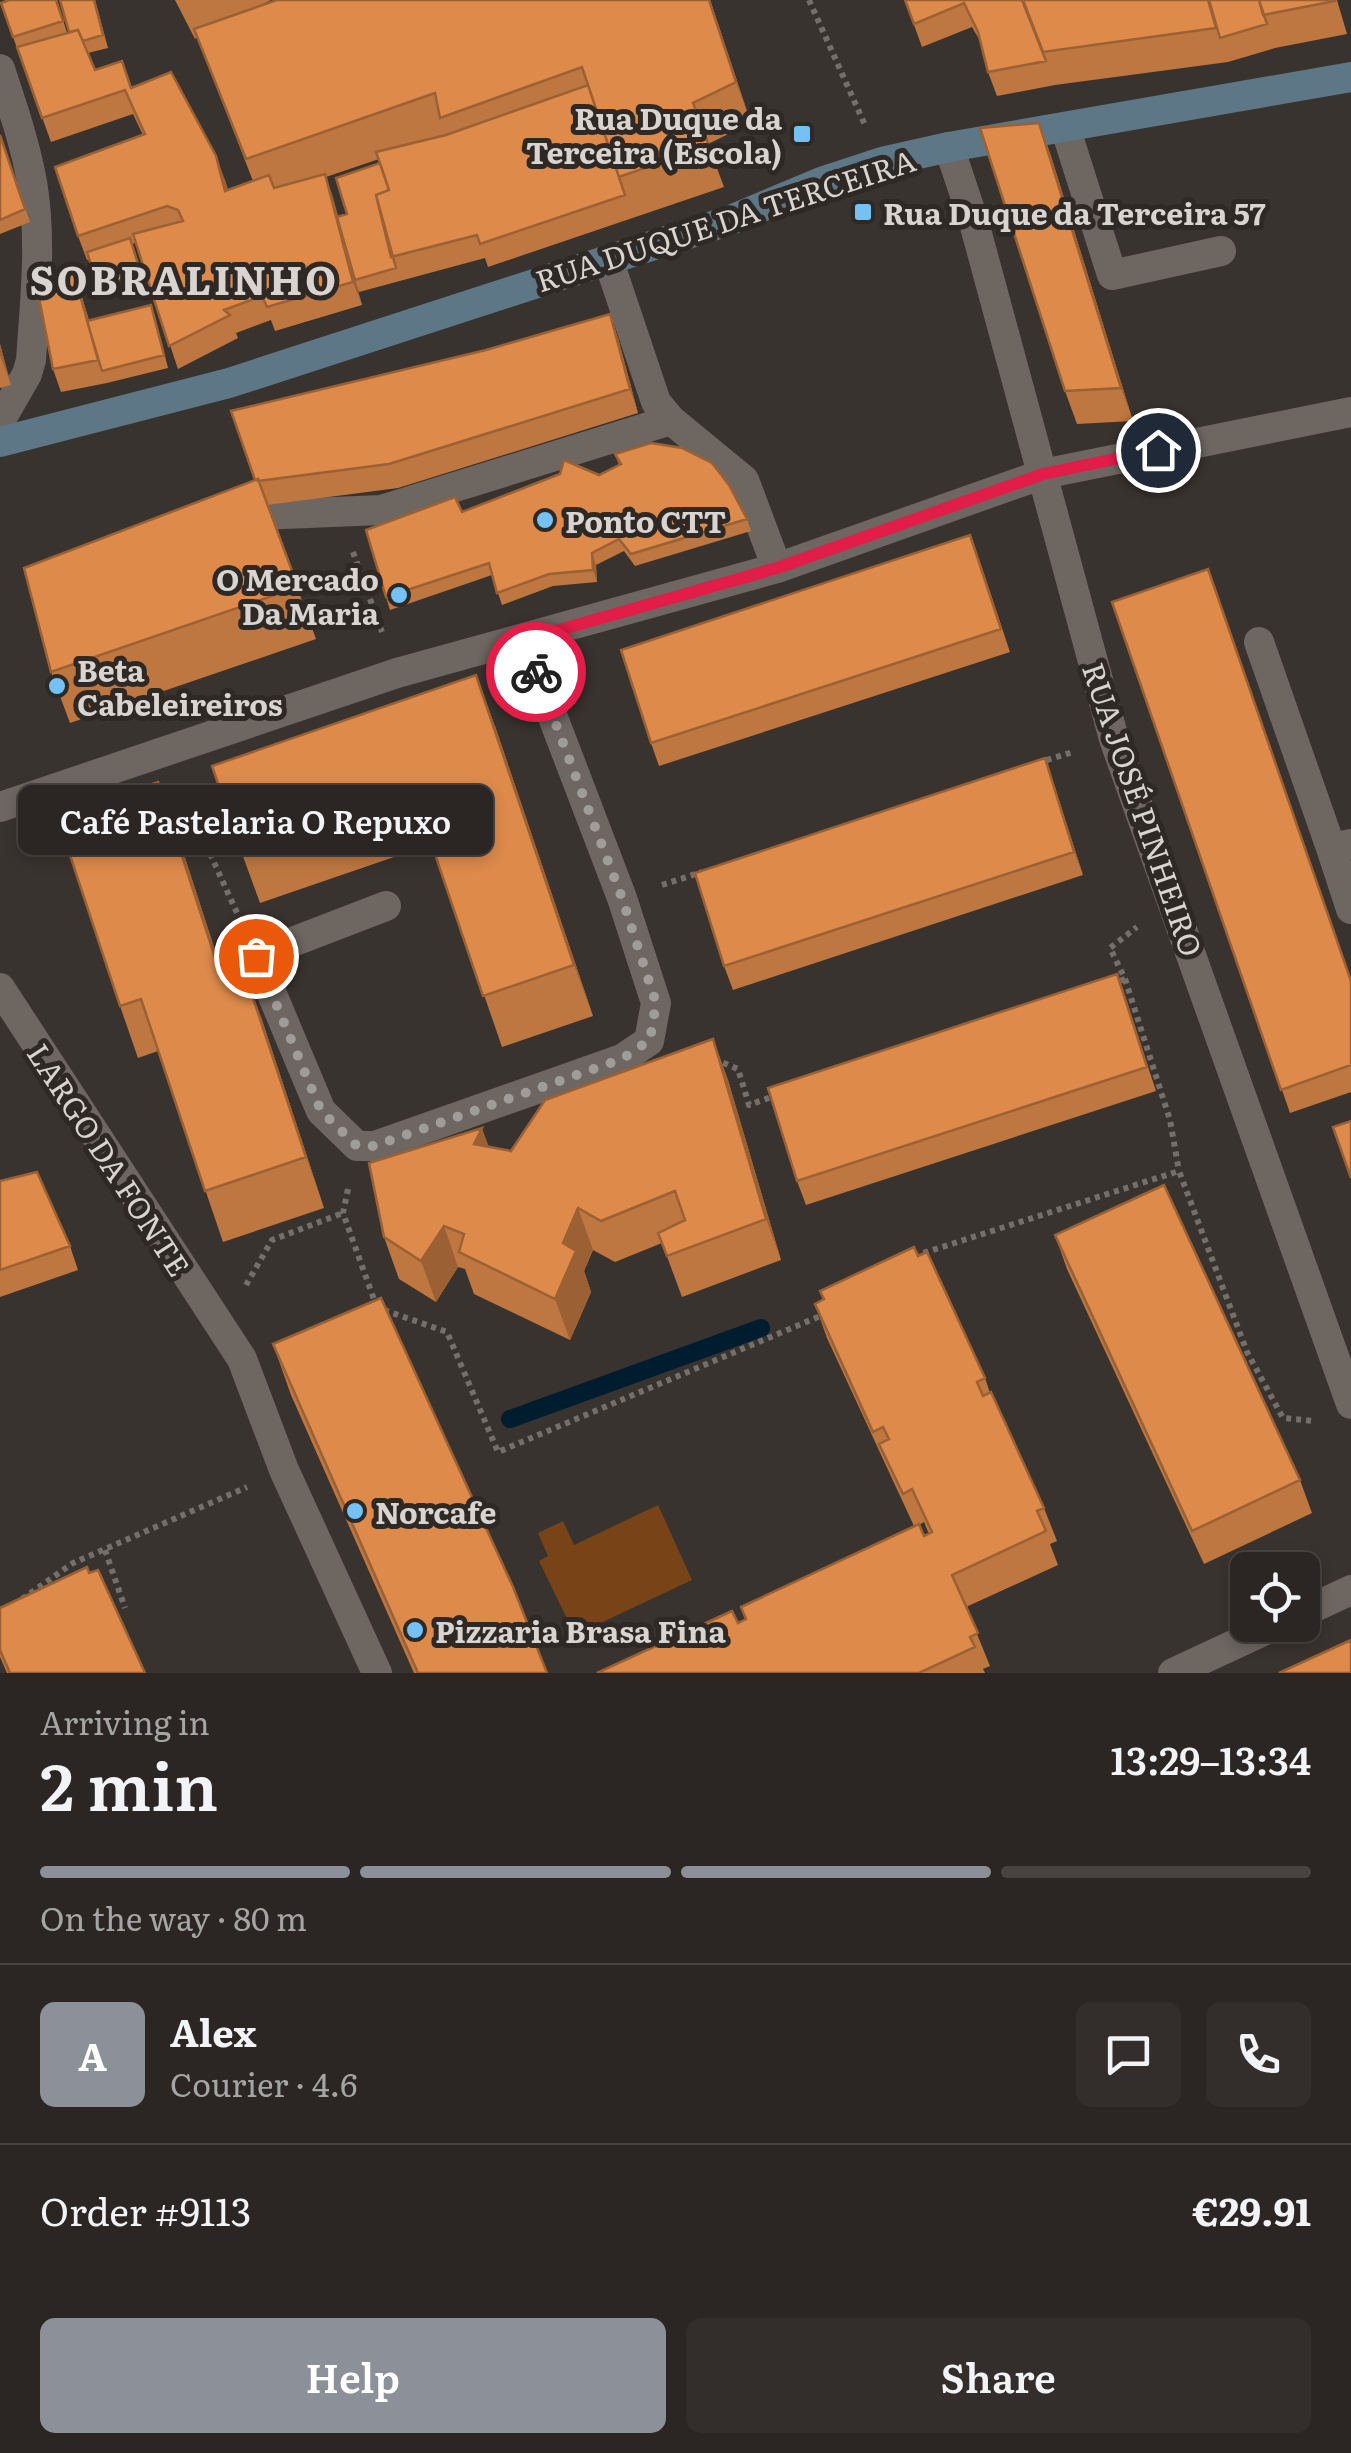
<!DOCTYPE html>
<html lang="en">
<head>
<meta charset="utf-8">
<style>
  :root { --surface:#2b2623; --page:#332e2b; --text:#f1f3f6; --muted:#a6a5a6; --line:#474341; --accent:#8c9099 }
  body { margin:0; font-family:Literata,serif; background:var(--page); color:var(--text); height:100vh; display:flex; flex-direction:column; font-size:38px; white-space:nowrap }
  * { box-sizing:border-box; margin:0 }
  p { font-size:32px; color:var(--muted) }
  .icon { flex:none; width:55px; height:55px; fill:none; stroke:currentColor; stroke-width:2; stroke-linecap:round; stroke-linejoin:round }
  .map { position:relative; height:1673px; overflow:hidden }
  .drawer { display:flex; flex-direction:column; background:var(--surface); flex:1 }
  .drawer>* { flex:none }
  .buttons { position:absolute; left:1230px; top:1552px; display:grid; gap:20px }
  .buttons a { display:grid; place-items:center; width:90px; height:90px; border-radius:15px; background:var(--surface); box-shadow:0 5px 15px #0003,0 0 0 2px var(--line); font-size:50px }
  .pin { position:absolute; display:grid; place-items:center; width:85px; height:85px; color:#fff; margin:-42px; border:5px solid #fff; border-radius:50%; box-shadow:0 2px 10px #0007 }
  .courier { position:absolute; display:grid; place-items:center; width:100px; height:100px; margin:-50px; border:8px solid #e11d48; border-radius:50%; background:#fff; color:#222; box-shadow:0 2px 12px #0007 }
  .bubble { position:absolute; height:70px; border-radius:15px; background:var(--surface); box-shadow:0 5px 15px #0003,0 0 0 2px var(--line); font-size:32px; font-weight:600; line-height:70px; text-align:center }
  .headline em { font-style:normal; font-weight:600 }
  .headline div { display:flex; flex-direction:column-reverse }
  .headline { display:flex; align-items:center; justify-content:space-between; height:170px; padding:0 40px }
  h1 { font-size:65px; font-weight:600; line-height:75px }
  .bar { display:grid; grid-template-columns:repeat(4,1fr); gap:15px 10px; align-content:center; height:120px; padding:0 40px }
  .bar i { height:12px; border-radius:8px; background:var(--line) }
  .bar .selected { background:var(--accent) }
  .bar p { grid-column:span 4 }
  .line { display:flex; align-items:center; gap:25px; padding:0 40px; border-top:2px solid var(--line) }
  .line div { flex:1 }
  .round { display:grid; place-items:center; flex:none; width:105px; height:105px; border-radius:15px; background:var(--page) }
  .primary-button { display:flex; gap:20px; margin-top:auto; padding:20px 40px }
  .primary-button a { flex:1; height:115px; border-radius:15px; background:var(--accent); color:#fff; font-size:40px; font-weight:600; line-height:115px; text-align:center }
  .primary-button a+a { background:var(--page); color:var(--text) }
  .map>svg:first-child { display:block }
</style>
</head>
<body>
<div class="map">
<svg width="1351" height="1673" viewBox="0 0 1351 1673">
  <rect width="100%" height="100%" fill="#39332f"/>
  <!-- green -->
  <path fill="#784317" d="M 658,1505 L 692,1580 L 575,1635 L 539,1561 L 548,1556 L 538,1533 L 563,1521 L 574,1545 Z"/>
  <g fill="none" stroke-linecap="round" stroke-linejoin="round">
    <!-- stream -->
    <path stroke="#001d2f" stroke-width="18" d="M 510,1419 L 761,1328"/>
    <!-- path -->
    <path stroke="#746f6b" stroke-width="6" stroke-dasharray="5 5" stroke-linecap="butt" d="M 809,0 L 865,125
      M 353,552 L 383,635
      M 1037,763 L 1073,752
      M 181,790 L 238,915
      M 662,885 L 702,872
      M 1125,979 L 1170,1120 L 1179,1171
      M 1111,984 L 1125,979 L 1110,948 L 1137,927
      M 714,1059 L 738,1069 L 749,1105 L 777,1095
      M 348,1189 L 343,1213 L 376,1305
      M 914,1256 L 1179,1171 L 1247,1352 L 1283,1418 L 1313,1421
      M 246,1285 L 272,1240 L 343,1213
      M 384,1310 L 447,1332 L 498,1452 L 825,1314
      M 105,1550 L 125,1608
      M 22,1599 L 73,1563 L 247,1487"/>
    <!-- street -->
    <path stroke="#6d6661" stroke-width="30" d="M 0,69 C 12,106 25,143 32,182 C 42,240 35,301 31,360 L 27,374 L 0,421
      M 1065,127 L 1112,275 L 1221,251
      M 949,147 L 973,219 L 1114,739 L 1351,1404
      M 608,259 L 656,402 L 671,420 L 744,480 L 777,568
      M 234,516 L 381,510 L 671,420
      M 1259,642 L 1331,848 L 1351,844
      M 0,807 L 397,673 L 777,568 L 1043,474 L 1351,412
      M 1331,848 L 1351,909
      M 386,906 L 256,956 L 321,1111 L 357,1146 L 375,1146 L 622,1059 L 649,1041 L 656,1003 L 622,898 L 523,639
      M 0,988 L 242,1359 L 284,1470 L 377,1673
      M 1302,1613 L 1351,1590
      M 1173,1673 L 1276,1625"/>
    <!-- secondary -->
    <path stroke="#5d7786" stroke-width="30" d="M 0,442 L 229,383 L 728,221 L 821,182 L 882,162 L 949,147 L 1351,77"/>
  </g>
  <!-- wall -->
  <path fill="#be7740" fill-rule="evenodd" d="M 57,0 L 67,33 L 95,0 L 108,48 L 88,53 L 95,70 L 132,88 L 225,180 L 228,190 L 253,181 L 197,37 L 195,39 L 175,0 L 271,0 L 257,7 L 277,0 L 710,0 L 751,123 L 708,144 L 724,187 L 488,267 L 485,258 L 359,292 L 356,284 L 362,305 L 275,331 L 271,320 L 236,333 L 238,338 L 178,369 L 136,243 L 132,244 L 146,286 L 103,300 L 89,259 L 87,260 L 78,236 L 143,135 L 133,114 L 51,142 L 13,37 ZM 379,159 L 380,163 L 347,214 L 338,216 L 326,177 Z
    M 905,0 L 1337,0 L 1347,34 L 1275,48 L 1228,62 L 1055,85 L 997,96 L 988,72 L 982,44 L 972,27 L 922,47 Z
    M 1039,123 L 1051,156 L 1133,421 L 1077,424 L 1065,391 Z
    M 0,135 L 30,222 L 0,234 Z
    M 82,297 L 89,320 L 155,317 L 168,368 L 107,383 L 61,392 L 53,369 Z
    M 618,338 L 638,413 L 398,488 L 267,505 L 316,639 L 70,723 L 51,672 L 255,480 Z
    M 0,344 L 11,385 L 0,388 Z
    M 615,454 L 747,519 L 751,531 L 635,566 L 624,551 L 596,565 L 597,582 L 553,586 L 502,605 L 492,575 L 390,610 L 386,597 L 462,512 L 599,475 L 619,465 Z
    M 979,559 L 1010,652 L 659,766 L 651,743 Z
    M 1112,602 L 1351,980 L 1351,1092 L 1290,1113 Z
    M 495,726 L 593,1016 L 502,1047 L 432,844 L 260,903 L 241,851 Z
    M 1053,782 L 1083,875 L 733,990 L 724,966 Z
    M 177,833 L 222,972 L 261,1017 L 324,1208 L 223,1242 L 158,1051 L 138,1058 L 120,1006 Z
    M 1125,997 L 1156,1091 L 806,1205 L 797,1181 Z
    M 713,1039 L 728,1080 L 781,1260 L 682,1297 L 662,1243 L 615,1262 L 593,1250 L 584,1271 L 591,1292 L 570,1340 L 474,1294 L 465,1269 L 458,1267 L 436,1302 L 399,1279 L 384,1237 L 488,1146 L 511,1151 Z
    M 0,1181 L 70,1246 L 78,1270 L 0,1297 Z
    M 1055,1235 L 1300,1480 L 1312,1513 L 1204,1564 L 1067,1269 Z
    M 820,1291 L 985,1378 L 990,1393 L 1044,1508 L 1057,1541 L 1050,1544 L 1058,1565 L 966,1607 L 990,1666 L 983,1669 L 985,1673 L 597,1673 L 738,1623 L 746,1619 L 741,1607 L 914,1526 L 827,1338 L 815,1304 L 823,1300 ZM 924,1522 L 929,1534 L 924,1536 L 919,1525 Z
    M 273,1344 L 547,1673 L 414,1673 L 291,1395 Z
    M 0,1608 L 145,1673 L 7,1673 L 0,1657 Z"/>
  <!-- shaded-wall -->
  <path fill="#9b6134" d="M 709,0 L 710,0 L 751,123 L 736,82 Z
    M 1039,123 L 1051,156 L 1133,421 L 1121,388 Z
    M 216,156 L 225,180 L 234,215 L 225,191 Z
    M 325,174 L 333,197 L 362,305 L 353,282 Z
    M 74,273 L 82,297 L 103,371 L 98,360 Z
    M 151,305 L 155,317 L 168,368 L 164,355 Z
    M 610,314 L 618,338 L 638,413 L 630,389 Z
    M 0,344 L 11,385 L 0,355 Z
    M 592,553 L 596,565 L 597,582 L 593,570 Z
    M 476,675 L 495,726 L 593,1016 L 574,965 Z
    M 1045,758 L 1053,782 L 1083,875 L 1074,852 Z
    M 158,782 L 177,833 L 239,1024 L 220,973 Z
    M 242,965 L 261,1017 L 324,1208 L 306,1157 Z
    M 713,1039 L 728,1080 L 781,1260 L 766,1219 Z
    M 482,1128 L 497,1169 L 474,1144 Z
    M 578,1208 L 593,1250 L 584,1271 L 591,1292 L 570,1340 L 555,1299 L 563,1243 Z
    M 444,1226 L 458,1267 L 436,1302 L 421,1261 Z"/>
  <!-- building -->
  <path fill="#dd8a4b" stroke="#9b6134" stroke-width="2.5" d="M 9,0 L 56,0 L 63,21 L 13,37 L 1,3 Z
    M 60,0 L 94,0 L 103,35 L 83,41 L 78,30 L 69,32 Z
    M 277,0 L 709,0 L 736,82 L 693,103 L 709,146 L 619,177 L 582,67 L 440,118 L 435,93 L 246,159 L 194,29 Z
    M 905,0 L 1022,0 L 1046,61 L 988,72 L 978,32 L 964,3 L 914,24 Z
    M 1023,0 L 1208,0 L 1216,28 L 1043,52 Z
    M 1209,0 L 1259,0 L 1267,24 L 1220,38 Z
    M 1259,0 L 1335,0 L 1335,1 L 1263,15 Z
    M 78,30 L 95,70 L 122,61 L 131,88 L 171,72 L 216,156 L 225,191 L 269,175 L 274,188 L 325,174 L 353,282 L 267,307 L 262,296 L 224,310 L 230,315 L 169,346 L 133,234 L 183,221 L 178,210 L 167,206 L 78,236 L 55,167 L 145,134 L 125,90 L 42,118 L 17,47 Z
    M 588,85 L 625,195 L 480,244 L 477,235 L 391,257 L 376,195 L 389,190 L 376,152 L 446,135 Z
    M 1039,123 L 1121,388 L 1065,391 L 980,128 Z
    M 0,135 L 25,209 L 0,220 Z
    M 380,163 L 389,190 L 376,195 L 396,268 L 355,280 L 337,217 L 347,214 L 336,178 Z
    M 130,238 L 141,274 L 98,287 L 87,252 Z
    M 74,273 L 98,360 L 53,369 L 39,298 L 42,280 Z
    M 151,305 L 164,355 L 102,371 L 87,321 Z
    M 610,314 L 630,389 L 389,464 L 258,481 L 258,479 L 255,480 L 231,411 L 486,350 Z
    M 651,443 L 682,448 L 712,463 L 729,485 L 747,519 L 631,554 L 619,539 L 592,553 L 593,570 L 549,574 L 497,593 L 489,563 L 386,597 L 366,530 L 455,497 L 462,512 L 560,474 L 564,460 L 599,475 L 621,464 L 615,454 Z
    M 258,479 L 298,587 L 51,672 L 24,568 Z
    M 970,535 L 1001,629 L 651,743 L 621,650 Z
    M 1208,569 L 1351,981 L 1351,1065 L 1281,1090 L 1112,602 Z
    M 476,675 L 574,965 L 483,996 L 414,792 L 241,851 L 212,766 Z
    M 1045,758 L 1074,852 L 724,966 L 695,873 Z
    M 158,782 L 220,973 L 242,965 L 306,1157 L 205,1191 L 141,999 L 120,1006 L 57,816 Z
    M 1117,974 L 1147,1067 L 797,1181 L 768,1088 Z
    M 713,1039 L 766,1219 L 667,1256 L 658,1233 L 685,1220 L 675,1191 L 601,1221 L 578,1208 L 563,1243 L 576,1251 L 555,1299 L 459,1252 L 464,1234 L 444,1226 L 421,1261 L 384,1237 L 369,1163 L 482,1128 L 474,1144 L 511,1151 L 545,1100 Z
    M 1351,1121 L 1351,1178 L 1333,1127 Z
    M 37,1172 L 70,1246 L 0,1270 L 0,1181 Z
    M 1164,1185 L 1300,1480 L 1192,1531 L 1055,1235 Z
    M 914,1247 L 918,1256 L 927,1252 L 985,1378 L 977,1382 L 983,1396 L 991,1392 L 1044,1508 L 1037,1511 L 1046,1531 L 952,1575 L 978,1633 L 970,1637 L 975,1647 L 919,1673 L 597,1673 L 732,1611 L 738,1623 L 746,1619 L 741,1607 L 919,1524 L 924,1536 L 932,1532 L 912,1489 L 903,1494 L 879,1444 L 889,1439 L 883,1427 L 873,1432 L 815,1304 L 824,1299 L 820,1291 Z
    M 381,1298 L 513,1587 L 547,1673 L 418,1673 L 273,1344 Z
    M 87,1567 L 89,1573 L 98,1570 L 145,1673 L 10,1673 L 0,1650 L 0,1608 Z
    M 1351,1640 L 1351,1673 L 1279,1673 Z"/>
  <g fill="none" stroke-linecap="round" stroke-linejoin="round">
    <!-- done -->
    <path stroke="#a09c98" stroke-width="10" stroke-dasharray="0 18" d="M 256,956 L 321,1111 L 357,1146 L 374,1146 L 622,1059 L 650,1040 L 656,1003 L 622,898 L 536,672"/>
    <!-- route -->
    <path stroke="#e11d48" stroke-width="12" d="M 536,672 L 524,640 L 777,568 L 1043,474 L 1158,450"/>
  </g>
  <!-- markers -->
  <g fill="#73c1f5" stroke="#2f2925" stroke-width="4">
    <rect x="792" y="124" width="20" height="20" rx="5"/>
    <rect x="853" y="202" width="20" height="20" rx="5"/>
    <circle cx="545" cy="520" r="10"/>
    <circle cx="399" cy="595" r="10"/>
    <circle cx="57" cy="686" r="10"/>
    <circle cx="355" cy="1511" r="10"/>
    <circle cx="415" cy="1630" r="10"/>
  </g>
  <g text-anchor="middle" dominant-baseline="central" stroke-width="10" stroke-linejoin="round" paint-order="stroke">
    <!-- poi labels -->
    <g font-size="30" font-weight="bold" fill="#d8d4d1" stroke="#2f2925" text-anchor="start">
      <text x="782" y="117" text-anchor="end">Rua Duque da<tspan x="782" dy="34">Terceira (Escola)</tspan></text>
      <text x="883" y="212">Rua Duque da Terceira 57</text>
      <text x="565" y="520">Ponto CTT</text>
      <text x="379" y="578" text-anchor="end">O Mercado<tspan x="379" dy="34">Da Maria</tspan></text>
      <text x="77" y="669">Beta<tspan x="77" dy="34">Cabeleireiros</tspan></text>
      <text x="375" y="1511">Norcafe</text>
      <text x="435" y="1630">Pizzaria Brasa Fina</text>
    </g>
    <!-- street labels -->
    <g font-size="30" fill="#d8d4d1" stroke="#2f2925">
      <text transform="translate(725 219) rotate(-18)">RUA DUQUE DA TERCEIRA</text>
      <text transform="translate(1144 809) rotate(71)">RUA JOSÉ PINHEIRO</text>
      <text transform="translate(110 1159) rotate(57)">LARGO DA FONTE</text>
    </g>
    <!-- district labels -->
    <g font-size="40" font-weight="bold" letter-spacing="2.5" fill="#d8d4d1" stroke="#2f2925">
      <text x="184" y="277">SOBRALINHO</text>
    </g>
  </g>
</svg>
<div class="buttons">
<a><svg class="icon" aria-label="locate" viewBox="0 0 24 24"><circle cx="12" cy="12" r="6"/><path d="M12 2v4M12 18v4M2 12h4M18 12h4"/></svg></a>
</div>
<div class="pin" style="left:256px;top:956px;background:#ea580c"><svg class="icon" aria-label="bag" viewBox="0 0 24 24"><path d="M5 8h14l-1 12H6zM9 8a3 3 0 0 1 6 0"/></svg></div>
<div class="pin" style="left:1158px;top:450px;background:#1f2937"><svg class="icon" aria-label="home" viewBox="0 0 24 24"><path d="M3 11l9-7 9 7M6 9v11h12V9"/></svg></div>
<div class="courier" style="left:536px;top:672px"><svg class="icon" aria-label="bike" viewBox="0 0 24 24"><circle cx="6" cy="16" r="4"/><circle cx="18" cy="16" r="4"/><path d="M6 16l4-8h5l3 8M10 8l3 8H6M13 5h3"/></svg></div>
<div class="bubble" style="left:18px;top:785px;width:475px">Café Pastelaria O Repuxo</div>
</div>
<section class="drawer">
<div class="headline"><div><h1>2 min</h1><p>Arriving in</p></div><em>13:29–13:34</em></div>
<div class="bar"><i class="selected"></i><i class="selected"></i><i class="selected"></i><i></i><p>On the way · 80 m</p></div>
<div class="line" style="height:180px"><b class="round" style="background:var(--accent);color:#fff">A</b><div><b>Alex</b><p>Courier · 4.6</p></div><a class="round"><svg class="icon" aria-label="chat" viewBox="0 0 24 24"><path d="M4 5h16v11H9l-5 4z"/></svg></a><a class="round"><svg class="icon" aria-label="phone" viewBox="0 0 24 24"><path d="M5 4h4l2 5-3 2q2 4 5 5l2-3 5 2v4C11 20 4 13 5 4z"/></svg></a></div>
<div class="line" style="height:130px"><div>Order #9113</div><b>€29.91</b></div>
<div class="primary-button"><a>Help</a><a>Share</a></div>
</section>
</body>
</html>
